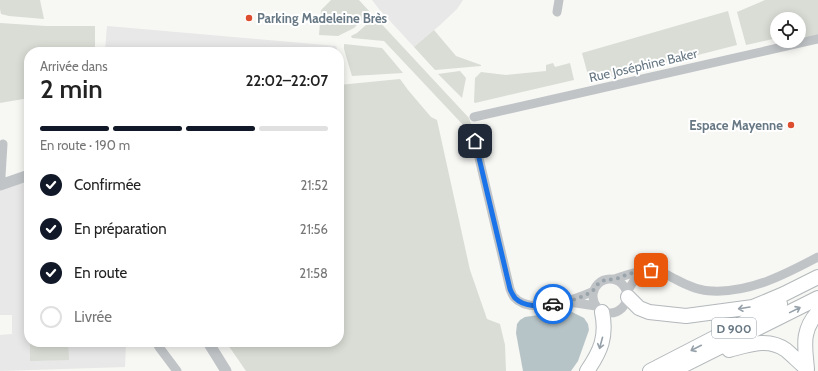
<!DOCTYPE html>
<html lang="fr">
<head>
<meta charset="utf-8">
<style>
  :root { --surface:#fff; --page:#f2f2f2; --text:#222; --muted:#767676; --line:#e0e0e0; --accent:#111827 }
  body { margin:0; font-family:Cabin,sans-serif; background:var(--page); color:var(--text); height:100vh; display:flex; flex-direction:column; font-size:15px; white-space:nowrap }
  * { box-sizing:border-box; margin:0 }
  p { font-size:13px; color:var(--muted) }
  .icon { flex:none; width:22px; height:22px; fill:none; stroke:currentColor; stroke-width:2; stroke-linecap:round; stroke-linejoin:round }
  .map { position:relative; flex:1; overflow:hidden }
  .drawer { position:absolute; left:24px; top:47px; width:320px; height:300px; display:flex; flex-direction:column; background:var(--surface); border-radius:16px; box-shadow:0 2px 10px #0003 }
  .drawer>* { flex:none }
  .fabs { position:absolute; left:770px; top:12px; display:grid; gap:8px }
  .fabs a { display:grid; place-items:center; width:36px; height:36px; border-radius:50%; background:var(--surface); box-shadow:0 2px 10px #0003; font-size:20px }
  .pin { position:absolute; display:grid; place-items:center; width:34px; height:34px; color:#fff; margin:-17px; border-radius:8px; box-shadow:0 2px 6px #0006 }
  .courier { position:absolute; display:grid; place-items:center; width:40px; height:40px; margin:-20px; border:3px solid #1a73e8; border-radius:50%; background:#fff; color:#222; box-shadow:0 1px 5px #0007 }
  .summary em { font-style:normal; font-weight:600 }
  .summary div { display:flex; flex-direction:column-reverse }
  .summary { display:flex; align-items:center; justify-content:space-between; height:68px; padding:0 16px }
  h1 { font-size:26px; font-weight:600; line-height:30px }
  .bar { display:grid; grid-template-columns:repeat(4,1fr); gap:6px 4px; align-content:center; height:48px; padding:0 16px }
  .bar i { height:5px; border-radius:3px; background:var(--line) }
  .bar .active { background:var(--accent) }
  .bar p { grid-column:span 4 }
  ol { padding:0 16px; list-style:none }
  li { display:flex; align-items:center; gap:12px; height:44px }
  li p { margin-inline-start:auto }
  li .icon { padding:4px; border-radius:50%; background:var(--accent); color:#fff; stroke-width:4 }
  li:last-child { color:var(--muted) }
  li i { width:22px; height:22px; border:2px solid var(--line); border-radius:50% }
  .map>svg:first-child { display:block }
</style>
</head>
<body>
<div class="map">
<svg width="818" height="371" viewBox="0 0 818 371">
  <rect width="100%" height="100%" fill="#f7f7f4"/>
  <!-- built -->
  <path fill="#e7e8e7" d="M 372,0 L 463,0 L 457,9 L 440,25 L 414,47 L 379,9 Z
    M 107,26 L 336,46 L 338,52 L 105,52 Z
    M 29,182 L 29,342 L 126,342 L 125,367 L 0,371 L 0,335 L 12,334 L 12,315 L 0,315 L 0,190 L 16,184 Z"/>
  <!-- green -->
  <path fill="#d9ddd5" d="M 0,0 L 40,0 L 44,19 L 9,16 L 1,14 L 0,9 Z
    M 331,0 L 359,0 L 370,12 L 354,28 L 338,36 L 319,35 L 321,10 Z
    M 765,0 L 818,0 L 818,36 L 806,38 L 804,32 L 799,33 L 799,19 L 777,19 L 777,38 L 746,45 L 737,12 Z
    M 728,11 L 737,45 L 604,79 L 602,76 L 589,79 L 582,53 Z
    M 375,17 L 469,118 L 471,124 L 465,127 L 384,41 L 352,38 L 351,36 L 357,33 Z
    M 0,23 L 46,26 L 95,26 L 95,52 L 29,52 L 29,98 L 0,103 Z
    M 434,30 L 456,56 L 481,65 L 481,66 L 435,70 L 414,47 Z
    M 344,44 L 382,48 L 403,73 L 352,76 L 344,49 Z
    M 553,63 L 555,67 L 570,63 L 574,80 L 475,103 L 474,102 L 475,78 L 481,72 L 506,75 L 546,71 L 546,65 Z
    M 460,71 L 466,78 L 462,98 L 438,74 Z
    M 400,79 L 408,90 L 431,117 L 437,120 L 470,270 L 487,319 L 500,324 L 505,345 L 506,371 L 246,371 L 226,342 L 339,342 L 339,85 Z
    M 30,342 L 68,342 L 69,360 L 30,361 Z"/>
  <!-- water -->
  <path fill="#b7c4c7" d="M 572,312 L 584,318 L 588,324 L 589,330 L 578,361 L 571,371 L 523,371 L 516,333 L 517,324 L 520,320 L 525,317 L 552,313 Z"/>
  <g fill="none" stroke-linecap="round" stroke-linejoin="round">
    <!-- primary casing -->
    <g stroke="#b3b8bb" stroke-width="16">
      <path id="primary" d="M 628,297 L 639,308 L 649,312 L 686,316 L 753,307 L 784,294 L 818,277
        M 729,350 C 748,345 768,337 786,350 C 793,356 800,363 807,369
        M 807,369 C 805,346 801,331 818,312
        M 587,371 C 601,351 607,336 602,312
        M 650,371 L 780,304
        M 672,371 L 818,298"/>
    </g>
    <!-- minor -->
    <path stroke="#c0c4c7" stroke-width="9" d="M 557,12 L 559,0
      M 474,117 L 818,39
      M 475,141 L 510,289 C 511,291 512,295 514,297 C 530,316 576,299 594,291
      M 2,185 L 1,176 L 3,144
      M593 296a17 17 0 1 1 34 0a17 17 0 1 1-34 0Z
      M 614,279 C 626,275 637,271 649,270 C 659,269 667,275 675,279 C 686,285 699,291 712,291 C 750,293 786,274 818,257
      M 627,292 L 635,279 L 646,273
      M 569,302 L 596,306
      M 156,342 L 159,347 L 177,371"/>
    <!-- tertiary -->
    <path stroke="#c0c4c7" stroke-width="11" d="M 0,185 L 29,175
      M 208,342 L 226,371"/>
    <!-- primary -->
    <use href="#primary" stroke="#fff" stroke-width="14"/>
  </g>
  <!-- one-way arrows -->
  <defs><path id="oneway-shaft" d="M-6 0H5M1.5-3L5.5 0L1.5 3" fill="none" stroke-width="1.6" stroke-linecap="round" stroke-linejoin="round"/></defs>
  <g stroke="#95a0a9">
    <use href="#oneway-shaft" transform="translate(744 308) rotate(171)"/>
    <use href="#oneway-shaft" transform="translate(795 310) rotate(-26)"/>
    <use href="#oneway-shaft" transform="translate(601 343) rotate(105)"/>
    <use href="#oneway-shaft" transform="translate(696 348) rotate(153)"/>
  </g>
  <g fill="none" stroke-linecap="round" stroke-linejoin="round">
    <!-- done -->
    <path stroke="#99a4ab" stroke-width="4" stroke-dasharray="0 7.2" d="M 553,304 C 566,302 580,299 591,292 C 596,289 597,283 602,281 C 607,279 610,280 614,279 C 619,279 624,275 629,274 C 636,272 644,271 651,270"/>
    <!-- route -->
    <path stroke="#1a73e8" stroke-width="5" d="M 475,141 L 510,289 C 511,292 513,295 515,298 C 525,308 540,306 553,304"/>
  </g>
  <!-- markers -->
  <g fill="#dc4e2f" stroke="#fff" stroke-width="1.5">
    <circle cx="249" cy="18" r="4"/>
    <circle cx="791" cy="125" r="4"/>
  </g>
  <g text-anchor="middle" dominant-baseline="central" stroke-width="4" stroke-linejoin="round" paint-order="stroke">
    <!-- shield labels -->
    <rect fill="#fff" stroke="#95a0a9" stroke-width="1" x="712" y="318" width="44" height="20" rx="3"/>
    <g font-size="12" font-weight="bold" fill="#677884">
      <text x="734" y="328">D 900</text>
    </g>
    <!-- poi labels -->
    <g font-size="13" font-weight="bold" fill="#677884" stroke="#fff" text-anchor="start">
      <text x="257" y="18">Parking Madeleine Brès</text>
      <text x="783" y="125" text-anchor="end">Espace Mayenne</text>
    </g>
    <!-- street labels -->
    <g font-size="13" fill="#677884" stroke="#fff">
      <text transform="translate(643 65) rotate(-13)">Rue Joséphine Baker</text>
    </g>
  </g>
</svg>
<div class="fabs">
<a><svg class="icon" aria-label="locate" viewBox="0 0 24 24"><circle cx="12" cy="12" r="6"/><path d="M12 2v4M12 18v4M2 12h4M18 12h4"/></svg></a>
</div>
<div class="pin" style="left:651px;top:270px;background:#ea580c"><svg class="icon" aria-label="bag" viewBox="0 0 24 24"><path d="M5 8h14l-1 12H6zM9 8a3 3 0 0 1 6 0"/></svg></div>
<div class="pin" style="left:475px;top:141px;background:#1f2937"><svg class="icon" aria-label="home" viewBox="0 0 24 24"><path d="M3 11l9-7 9 7M6 9v11h12V9"/></svg></div>
<div class="courier" style="left:553px;top:304px"><svg class="icon" aria-label="car" viewBox="0 0 24 24"><path d="M5 17H2v-5l4-1 3-4h7l3 4 3 1v5h-3M9 17h6M6 11h13"/><circle cx="7" cy="17" r="2"/><circle cx="17" cy="17" r="2"/></svg></div>
<section class="drawer">
<div class="summary"><div><h1>2 min</h1><p>Arrivée dans</p></div><em>22:02–22:07</em></div>
<div class="bar"><i class="active"></i><i class="active"></i><i class="active"></i><i></i><p>En route · 190 m</p></div>
<ol>
<li><svg class="icon" aria-label="check" viewBox="0 0 24 24"><path d="M5 12l5 5 9-10"/></svg>Confirmée<p>21:52</p></li>
<li><svg class="icon" aria-label="check" viewBox="0 0 24 24"><path d="M5 12l5 5 9-10"/></svg>En préparation<p>21:56</p></li>
<li><svg class="icon" aria-label="check" viewBox="0 0 24 24"><path d="M5 12l5 5 9-10"/></svg>En route<p>21:58</p></li>
<li><i></i>Livrée</li>
</ol>
</section>
</div>
</body>
</html>
